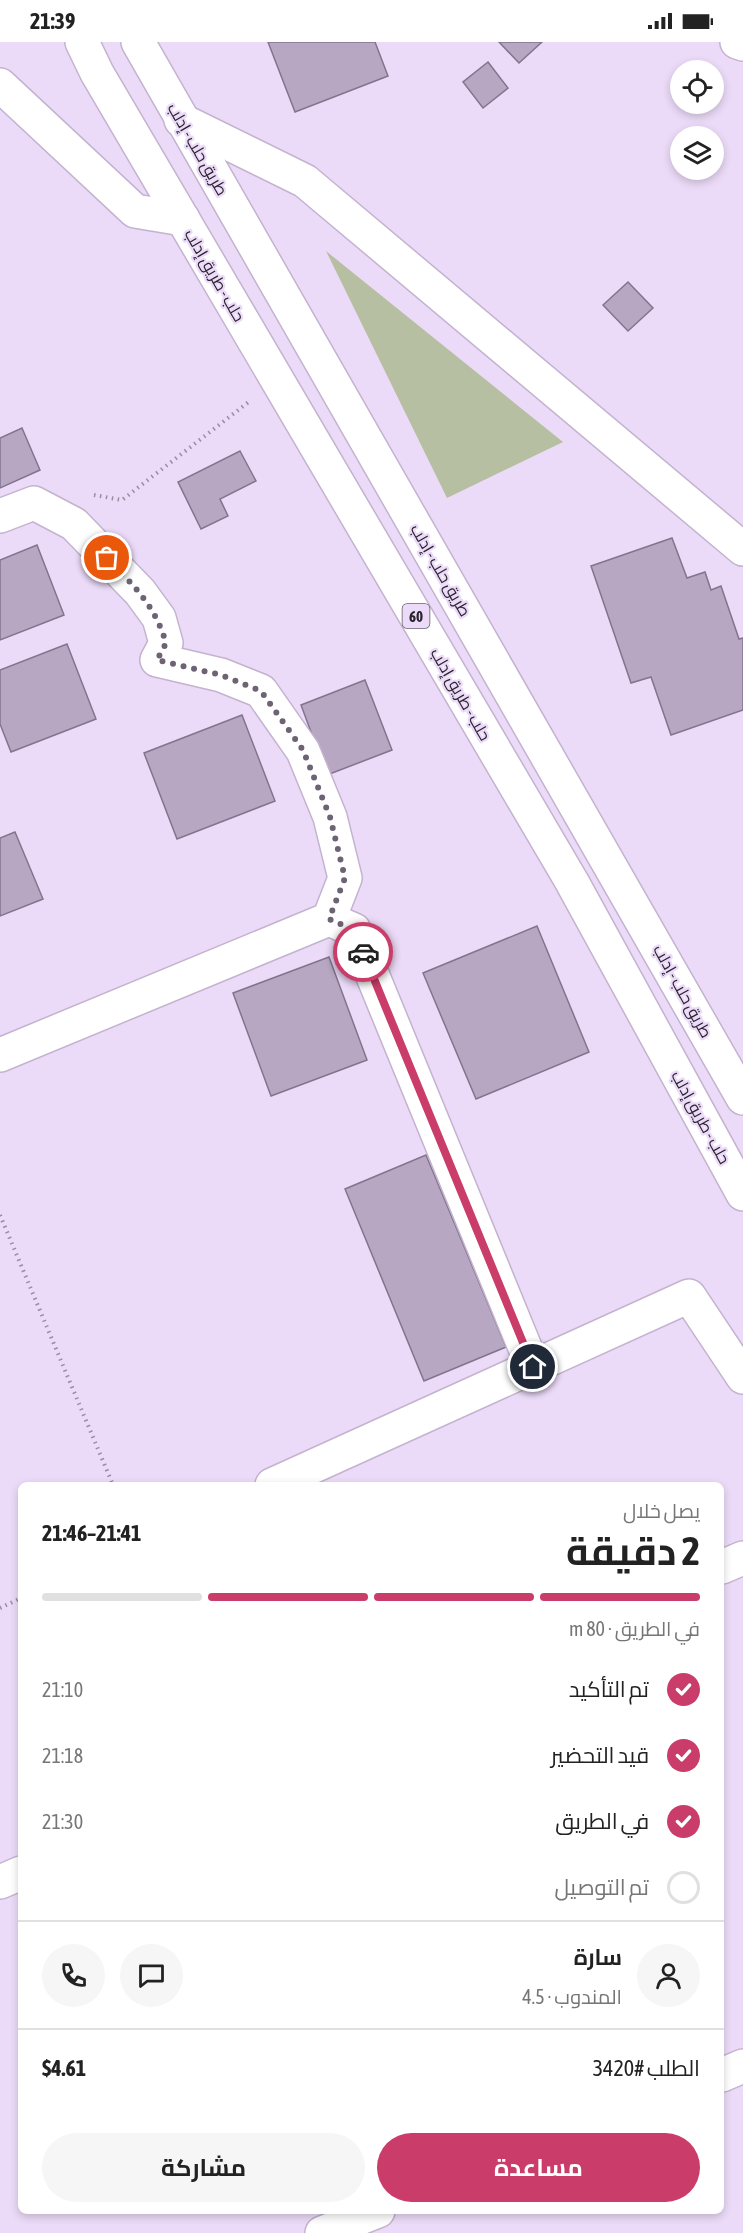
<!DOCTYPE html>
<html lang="ar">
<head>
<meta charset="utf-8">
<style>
  :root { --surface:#fff; --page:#f6f6f6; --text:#222; --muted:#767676; --line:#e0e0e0; --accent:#ca3c69 }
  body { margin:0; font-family:"Asap Condensed",Cairo,sans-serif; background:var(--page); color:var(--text); direction:rtl; height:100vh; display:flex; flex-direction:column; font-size:22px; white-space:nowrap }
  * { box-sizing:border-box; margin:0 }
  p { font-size:20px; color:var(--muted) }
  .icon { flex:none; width:33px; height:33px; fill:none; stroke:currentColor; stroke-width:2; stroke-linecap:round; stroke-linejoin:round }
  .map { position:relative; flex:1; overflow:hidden; direction:ltr }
  .sheet { position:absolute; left:18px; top:1440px; width:706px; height:732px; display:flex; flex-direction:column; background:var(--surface); border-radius:9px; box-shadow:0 3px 9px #0003; direction:rtl }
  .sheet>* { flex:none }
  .fabs { position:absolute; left:670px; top:18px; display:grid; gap:12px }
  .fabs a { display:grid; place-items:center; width:54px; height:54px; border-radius:50%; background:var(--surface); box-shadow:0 3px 9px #0003; font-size:30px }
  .pin { position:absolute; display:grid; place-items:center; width:51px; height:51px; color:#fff; margin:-26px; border:3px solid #fff; border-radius:50%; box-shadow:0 2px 6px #0007 }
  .courier { position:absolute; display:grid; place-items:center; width:60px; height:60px; margin:-30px; border:4px solid #ca3c69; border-radius:50%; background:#fff; color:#222; box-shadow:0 2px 8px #0007 }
  .overview em { font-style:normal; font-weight:700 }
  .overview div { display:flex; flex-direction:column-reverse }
  .overview { display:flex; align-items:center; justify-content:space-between; height:102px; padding:0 24px }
  h1 { font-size:39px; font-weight:700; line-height:45px }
  .bar { display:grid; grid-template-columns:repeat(4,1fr); gap:9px 6px; align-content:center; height:72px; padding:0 24px }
  .bar i { height:8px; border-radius:4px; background:var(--line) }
  .bar .selected { background:var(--accent) }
  .bar p { grid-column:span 4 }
  .line { display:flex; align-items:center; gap:15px; padding:0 24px; border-top:2px solid var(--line) }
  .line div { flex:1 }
  .round { display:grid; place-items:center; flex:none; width:63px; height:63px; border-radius:32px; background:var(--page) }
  ol { padding:0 24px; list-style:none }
  li { display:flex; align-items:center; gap:18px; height:66px }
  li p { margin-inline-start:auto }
  li .icon { padding:6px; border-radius:50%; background:var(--accent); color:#fff; stroke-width:4 }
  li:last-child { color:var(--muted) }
  li i { width:33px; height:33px; border:3px solid var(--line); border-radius:50% }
  .primary-button { display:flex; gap:12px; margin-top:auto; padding:12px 24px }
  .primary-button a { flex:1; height:69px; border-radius:36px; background:var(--accent); color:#fff; font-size:24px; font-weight:700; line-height:69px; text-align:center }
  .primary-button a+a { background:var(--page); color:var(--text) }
  .status { display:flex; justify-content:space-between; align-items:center; height:42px; padding:0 30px; background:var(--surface); direction:ltr }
  .status svg { height:16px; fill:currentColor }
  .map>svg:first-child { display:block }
</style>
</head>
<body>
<div class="status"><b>21:39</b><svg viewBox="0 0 49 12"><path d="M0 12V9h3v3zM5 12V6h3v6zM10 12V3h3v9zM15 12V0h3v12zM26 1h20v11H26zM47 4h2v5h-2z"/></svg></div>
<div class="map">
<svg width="743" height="2191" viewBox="0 0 743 2191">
  <rect width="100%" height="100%" fill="#ecdbf8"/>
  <!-- green -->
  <path fill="#b7bfa3" d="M 326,209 L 563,400 L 447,456 Z"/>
  <!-- building -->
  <path fill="#b7a7c2" stroke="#83748e" stroke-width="1.5" d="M 268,0 L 375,0 L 388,34 L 295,70 Z
    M 499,0 L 542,0 L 519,21 Z
    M 488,20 L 508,46 L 483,66 L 463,40 Z
    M 628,240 L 653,266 L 628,289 L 603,263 Z
    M 22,386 L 40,428 L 0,446 L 0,396 Z
    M 240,409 L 256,439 L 220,457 L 228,474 L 201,487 L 178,440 Z
    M 672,496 L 687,536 L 705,530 L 711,548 L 721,544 L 739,597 L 743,596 L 743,668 L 671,693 L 651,635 L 631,641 L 591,524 Z
    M 37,503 L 64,573 L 0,598 L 0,518 Z
    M 67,602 L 96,677 L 11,710 L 0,682 L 0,628 Z
    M 365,638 L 392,708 L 327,733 L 301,663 Z
    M 242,673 L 275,759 L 177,797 L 144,711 Z
    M 15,790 L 43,857 L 0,874 L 0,796 Z
    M 537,884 L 589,1010 L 476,1057 L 423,931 Z
    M 329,915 L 367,1018 L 271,1054 L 233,951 Z
    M 426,1113 L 506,1305 L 424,1339 L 345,1147 Z"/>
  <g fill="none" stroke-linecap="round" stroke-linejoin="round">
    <!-- minor casing -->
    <g stroke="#c3b3cf" stroke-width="36">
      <path id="minor" d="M 737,0 L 743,2
        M 0,43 L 135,169 L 183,177
        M 181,78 L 305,139 L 743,507
        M 0,474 L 34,461 L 74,482 L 140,550 L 159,576 L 166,601 L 157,618 L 221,633 L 261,649 L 303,709 L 330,775 L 345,836 L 329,877
        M 0,1013 L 329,877 L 354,888 L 533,1325
        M 272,1443 L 689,1254 L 743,1335
        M 722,1525 L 743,1516
        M 0,1840 L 21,1831
        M 722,2033 L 743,2024
        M 322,2191 L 378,2169"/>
    </g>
    <!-- highway casing -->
    <g stroke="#c3b3cf" stroke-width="36">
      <path id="highway" d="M 82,0 L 97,31 L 572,840 L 743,1152
        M 138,0 L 743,1056"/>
    </g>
    <!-- path -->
    <path stroke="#9a8da2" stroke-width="4" stroke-dasharray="1.5 4.5" stroke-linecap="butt" d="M 94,453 L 122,458 L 250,359
      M 0,1173 L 113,1443
      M 0,1566 L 21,1556"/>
    <!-- minor -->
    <use href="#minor" stroke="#fff" stroke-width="33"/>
    <!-- highway -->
    <use href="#highway" stroke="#fff" stroke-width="33"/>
  </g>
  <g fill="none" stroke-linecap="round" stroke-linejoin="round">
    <!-- done -->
    <path stroke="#6d6374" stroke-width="6" stroke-dasharray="0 10.8" d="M 107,516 C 133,543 155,563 166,601 L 157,618 L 221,633 L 261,649 L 303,708 L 330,775 L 345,836 L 329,877 L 354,888 L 363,910"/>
    <!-- route -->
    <path stroke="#ca3c69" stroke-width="8" d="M 363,910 L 533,1325"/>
  </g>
  <g text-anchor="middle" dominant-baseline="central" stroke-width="4.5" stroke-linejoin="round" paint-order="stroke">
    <!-- shield labels -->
    <rect fill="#ecdbf8" stroke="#645a6a" stroke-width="1.5" x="402.5" y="562" width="27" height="24" rx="4.5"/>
    <g font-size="15" font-weight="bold" fill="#29232d">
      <text x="416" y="574">60</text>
    </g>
    <!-- street labels -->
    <g font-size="16" fill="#29232d" stroke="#ecdbf8">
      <text transform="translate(198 107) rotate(60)">طريق حلب - إدلب</text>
      <text transform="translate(215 233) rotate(60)">حلب - طريق إدلب</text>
      <text transform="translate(441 528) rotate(60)">طريق حلب - إدلب</text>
      <text transform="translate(461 652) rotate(60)">حلب - طريق إدلب</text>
      <text transform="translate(683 949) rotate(61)">طريق حلب - إدلب</text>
      <text transform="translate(701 1075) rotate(61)">حلب - طريق إدلب</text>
    </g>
  </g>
</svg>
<div class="fabs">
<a><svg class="icon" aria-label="locate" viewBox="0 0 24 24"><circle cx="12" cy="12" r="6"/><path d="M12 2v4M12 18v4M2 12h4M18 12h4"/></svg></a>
<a><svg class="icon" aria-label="layers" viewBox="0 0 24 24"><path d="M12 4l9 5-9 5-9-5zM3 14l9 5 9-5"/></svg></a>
</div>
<div class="pin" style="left:107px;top:516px;background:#ea580c"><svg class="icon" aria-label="bag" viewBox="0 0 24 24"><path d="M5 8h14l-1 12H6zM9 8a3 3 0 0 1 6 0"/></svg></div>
<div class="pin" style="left:533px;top:1325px;background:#1f2937"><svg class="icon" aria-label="home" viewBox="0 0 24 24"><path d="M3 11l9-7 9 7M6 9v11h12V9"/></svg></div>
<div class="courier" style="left:363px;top:910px"><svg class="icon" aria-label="car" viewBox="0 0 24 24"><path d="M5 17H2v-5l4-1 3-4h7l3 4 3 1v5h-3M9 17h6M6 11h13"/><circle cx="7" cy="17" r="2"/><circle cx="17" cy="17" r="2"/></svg></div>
<section class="sheet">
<div class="overview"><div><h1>2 دقيقة</h1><p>يصل خلال</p></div><em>21:41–21:46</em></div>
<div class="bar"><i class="selected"></i><i class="selected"></i><i class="selected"></i><i></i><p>في الطريق · 80 m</p></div>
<ol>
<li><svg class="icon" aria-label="check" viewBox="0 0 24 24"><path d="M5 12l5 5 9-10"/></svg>تم التأكيد<p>21:10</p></li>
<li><svg class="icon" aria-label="check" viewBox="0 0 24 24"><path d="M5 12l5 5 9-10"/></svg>قيد التحضير<p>21:18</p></li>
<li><svg class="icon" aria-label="check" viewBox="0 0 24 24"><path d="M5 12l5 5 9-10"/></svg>في الطريق<p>21:30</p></li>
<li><i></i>تم التوصيل</li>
</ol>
<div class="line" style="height:108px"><a class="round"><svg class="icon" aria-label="person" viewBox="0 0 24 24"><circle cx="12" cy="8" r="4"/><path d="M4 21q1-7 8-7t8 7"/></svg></a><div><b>سارة</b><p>المندوب · 4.5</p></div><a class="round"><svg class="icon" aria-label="chat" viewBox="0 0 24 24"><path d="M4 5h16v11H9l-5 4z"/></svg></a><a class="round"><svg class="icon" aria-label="phone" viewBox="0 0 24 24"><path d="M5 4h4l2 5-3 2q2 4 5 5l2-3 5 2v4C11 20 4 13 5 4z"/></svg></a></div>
<div class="line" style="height:78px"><div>الطلب #3420</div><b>$4.61</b></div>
<div class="primary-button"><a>مساعدة</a><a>مشاركة</a></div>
</section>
</div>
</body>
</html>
